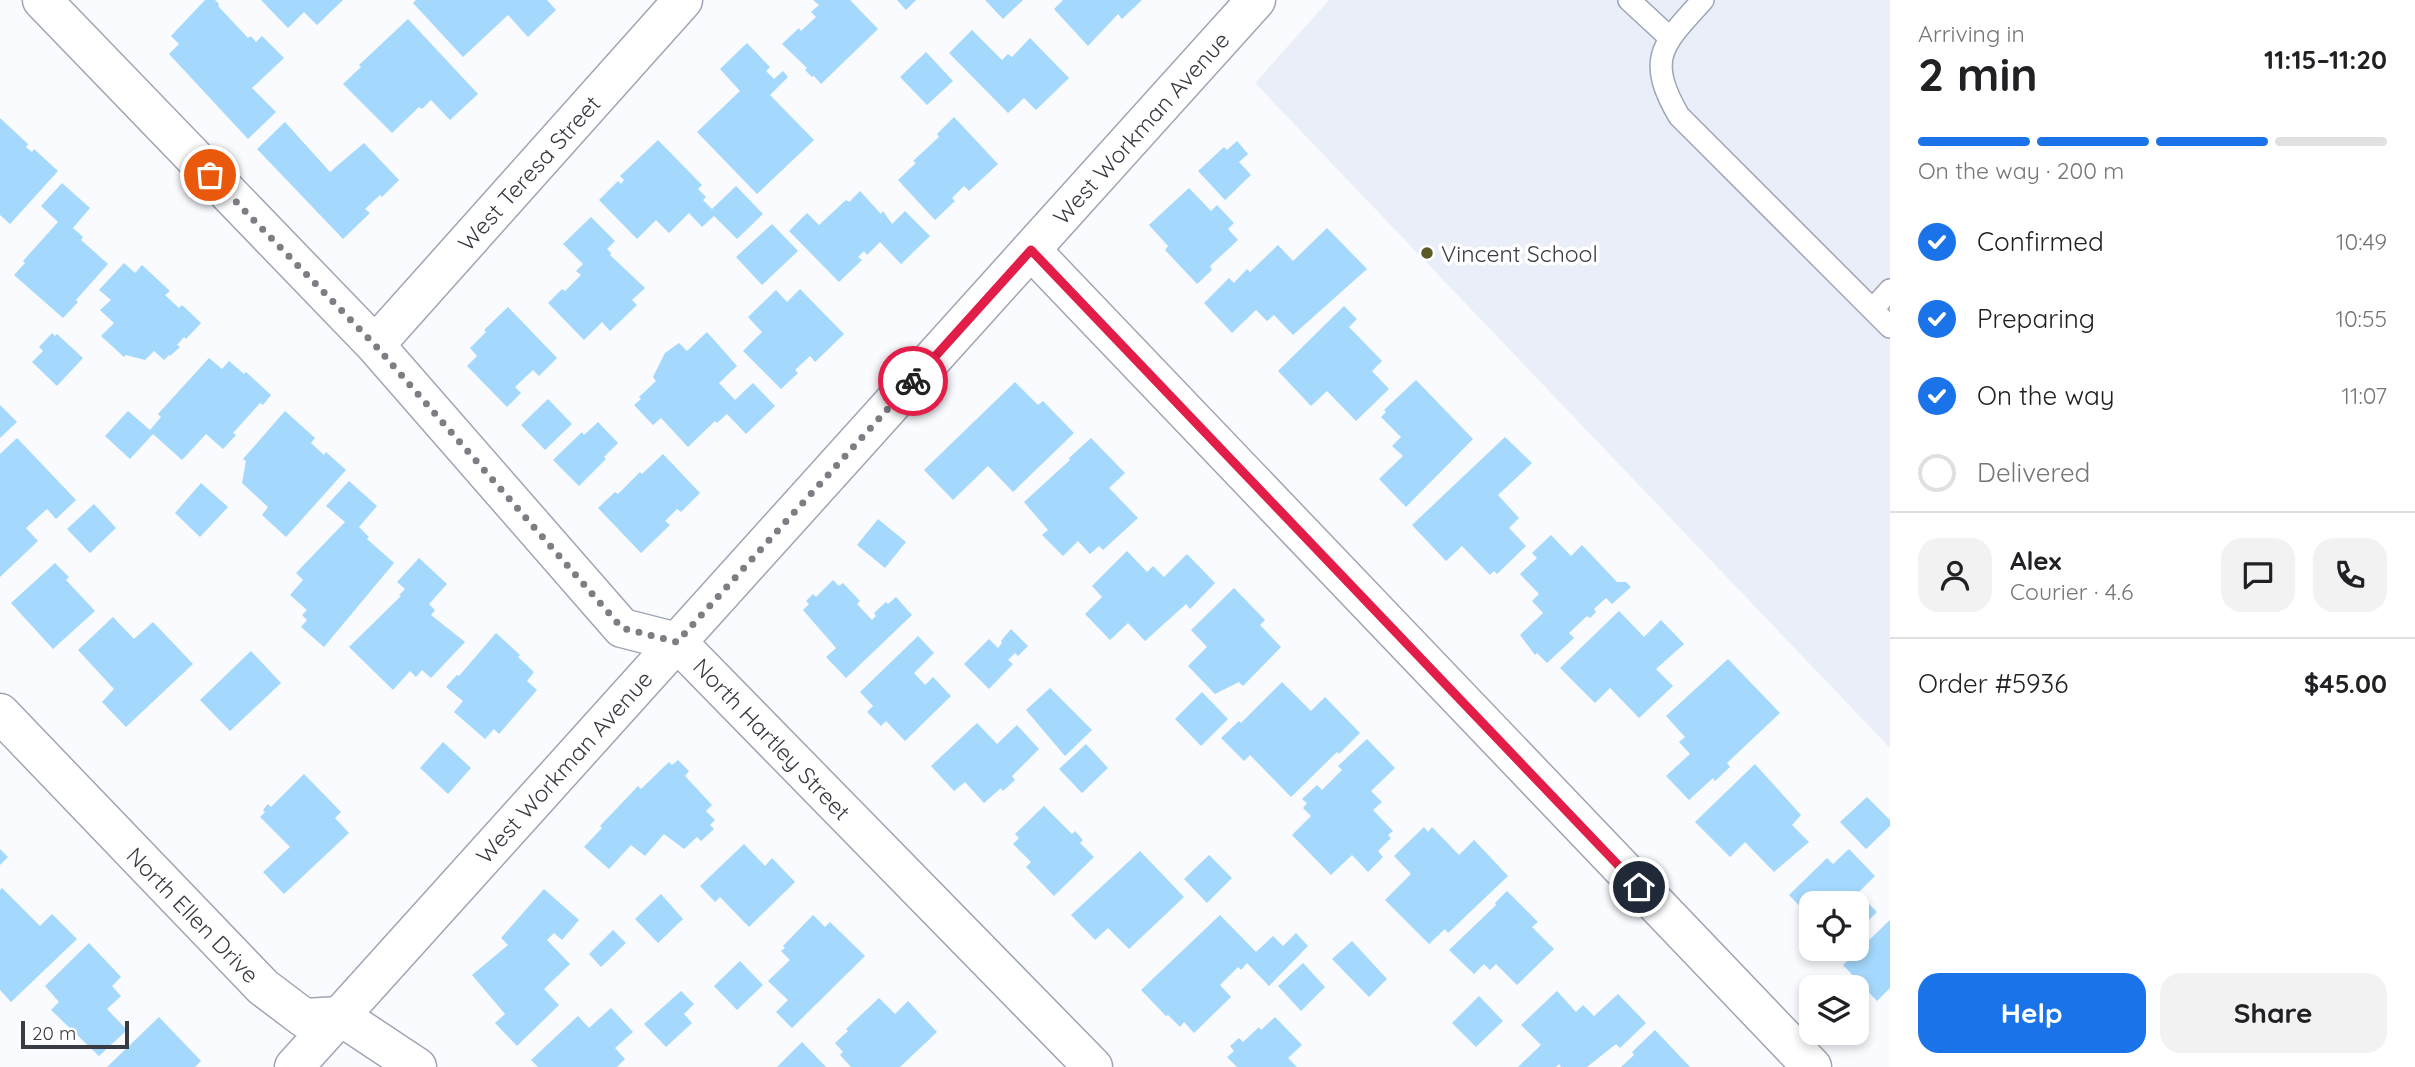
<!DOCTYPE html>
<html lang="en">
<head>
<meta charset="utf-8">
<style>
  :root { --surface:#fff; --page:#f2f2f2; --text:#202124; --muted:#757577; --line:#e0e0e0; --accent:#1a73e8 }
  body { margin:0; font-family:Quicksand,sans-serif; background:var(--page); color:var(--text); height:100vh; display:flex; flex-direction:column; font-size:26px; white-space:nowrap }
  * { box-sizing:border-box; margin:0 }
  p { font-size:23px; color:var(--muted) }
  .icon { flex:none; width:38px; height:38px; fill:none; stroke:currentColor; stroke-width:2; stroke-linecap:round; stroke-linejoin:round }
  .map { position:relative; flex:1; overflow:hidden }
  .side { display:flex; flex-direction:column; background:var(--surface); width:525px }
  .side>* { flex:none }
  .buttons { position:absolute; left:1799px; top:891px; display:grid; gap:14px }
  .buttons a { display:grid; place-items:center; width:70px; height:70px; border-radius:14px; background:var(--surface); box-shadow:0 4px 10px #0003; font-size:35px }
  .scale { position:absolute; left:21px; bottom:18px; width:108px; box-sizing:border-box; padding-left:7px; border:4px solid #393b42; border-top:0; font-size:19px; line-height:24px; white-space:nowrap; color:#393b42; -webkit-text-stroke:5px #fff; paint-order:stroke }
  .pin { position:absolute; display:grid; place-items:center; width:60px; height:60px; color:#fff; margin:-30px; border:4px solid #fff; border-radius:50%; box-shadow:0 2px 7px #0007 }
  .courier { position:absolute; display:grid; place-items:center; width:70px; height:70px; margin:-35px; border:5px solid #e11d48; border-radius:50%; background:#fff; color:#222; box-shadow:0 2px 9px #0007 }
  .summary em { font-style:normal; font-weight:700 }
  .summary div { display:flex; flex-direction:column-reverse }
  .summary { display:flex; align-items:center; justify-content:space-between; height:119px; padding:0 28px }
  h1 { font-size:46px; font-weight:700; line-height:52px }
  .bar { display:grid; grid-template-columns:repeat(4,1fr); gap:10px 7px; align-content:center; height:84px; padding:0 28px }
  .bar i { height:9px; border-radius:5px; background:var(--line) }
  .bar .selected { background:var(--accent) }
  .bar p { grid-column:span 4 }
  .line { display:flex; align-items:center; gap:18px; padding:0 28px; border-top:2px solid var(--line) }
  .line div { flex:1 }
  .round { display:grid; place-items:center; flex:none; width:74px; height:74px; border-radius:21px; background:var(--page) }
  ol { padding:0 28px; list-style:none }
  li { display:flex; align-items:center; gap:21px; height:77px }
  li p { margin-inline-start:auto }
  li .icon { padding:7px; border-radius:50%; background:var(--accent); color:#fff; stroke-width:4 }
  li:last-child { color:var(--muted) }
  li i { width:38px; height:38px; border:4px solid var(--line); border-radius:50% }
  .cta { display:flex; gap:14px; margin-top:auto; padding:14px 28px }
  .cta a { flex:1; height:80px; border-radius:21px; background:var(--accent); color:#fff; font-size:28px; font-weight:700; line-height:80px; text-align:center }
  .cta a+a { background:var(--page); color:var(--text) }
  main { display:flex; flex:1; min-height:0 }
  .map>svg:first-child { display:block }
</style>
</head>
<body>
<main>
<div class="map">
<svg width="1890" height="1067" viewBox="0 0 1890 1067">
  <rect width="100%" height="100%" fill="#fafbff"/>
  <!-- built -->
  <path fill="#eaeef8" d="M 1329,0 L 1890,0 L 1890,748 L 1255,83 Z"/>
  <!-- building -->
  <path fill="#a4d8fc" d="M 205,0 L 215,0 L 219,4 L 218,6 L 248,38 L 251,36 L 256,42 L 262,36 L 284,58 L 252,88 L 276,112 L 248,139 L 169,54 L 179,44 L 171,36 Z
    M 261,0 L 343,0 L 317,25 L 304,12 L 288,28 Z
    M 416,0 L 547,0 L 556,10 L 528,37 L 508,15 L 463,57 L 413,3 Z
    M 813,0 L 850,0 L 878,29 L 821,84 L 814,76 L 812,77 L 805,70 L 807,68 L 782,44 L 799,28 L 801,31 L 816,17 L 811,12 L 819,5 Z
    M 897,0 L 916,0 L 906,10 Z
    M 985,0 L 1023,0 L 1003,19 Z
    M 1063,0 L 1142,0 L 1122,19 L 1118,14 L 1088,46 L 1054,9 Z
    M 408,19 L 478,94 L 450,120 L 431,100 L 422,109 L 419,107 L 392,133 L 343,84 L 361,67 L 359,65 Z
    M 972,30 L 1002,60 L 1008,54 L 1012,57 L 1030,38 L 1069,78 L 1036,110 L 1024,98 L 1008,113 L 949,53 Z
    M 747,43 L 770,67 L 766,71 L 774,79 L 783,71 L 788,77 L 770,95 L 814,140 L 757,194 L 697,132 L 740,91 L 720,69 Z
    M 926,52 L 953,81 L 927,105 L 900,77 Z
    M 954,117 L 998,164 L 969,191 L 964,186 L 952,198 L 955,201 L 935,220 L 898,180 L 916,163 L 913,161 L 939,137 L 937,134 Z
    M 0,118 L 28,144 L 26,147 L 32,152 L 34,149 L 58,171 L 10,224 L 0,215 Z
    M 285,122 L 330,172 L 364,143 L 399,180 L 382,197 L 380,195 L 365,209 L 370,213 L 343,239 L 257,149 Z
    M 658,140 L 702,185 L 698,189 L 706,197 L 703,200 L 712,209 L 736,186 L 763,214 L 737,239 L 714,216 L 702,227 L 689,213 L 669,233 L 656,220 L 637,239 L 599,200 L 618,181 L 621,184 L 624,180 L 620,176 Z
    M 1237,141 L 1248,154 L 1239,162 L 1251,175 L 1225,200 L 1198,171 L 1224,147 L 1227,150 Z
    M 62,183 L 90,208 L 73,228 L 83,237 L 81,240 L 108,264 L 76,300 L 78,302 L 63,318 L 14,275 L 25,263 L 23,261 L 58,222 L 41,206 Z
    M 1189,188 L 1211,211 L 1217,205 L 1234,223 L 1228,229 L 1238,240 L 1210,266 L 1212,270 L 1197,284 L 1165,250 L 1168,246 L 1149,225 Z
    M 860,191 L 881,214 L 883,211 L 892,224 L 905,211 L 930,236 L 901,264 L 880,242 L 867,255 L 864,251 L 858,257 L 862,260 L 839,282 L 789,231 L 807,213 L 819,225 L 846,200 L 849,202 Z
    M 591,217 L 615,241 L 607,249 L 611,253 L 610,255 L 645,288 L 632,300 L 637,305 L 610,331 L 602,322 L 584,340 L 548,303 L 562,289 L 565,291 L 581,275 L 576,271 L 583,264 L 563,244 Z
    M 772,224 L 798,251 L 762,285 L 736,257 Z
    M 1327,228 L 1367,269 L 1293,335 L 1274,315 L 1267,321 L 1256,310 L 1232,333 L 1204,303 L 1229,278 L 1234,283 L 1247,269 L 1250,272 L 1278,245 L 1293,261 Z
    M 124,263 L 135,273 L 142,265 L 170,291 L 165,295 L 179,308 L 182,305 L 201,323 L 186,339 L 184,337 L 177,345 L 180,347 L 170,356 L 169,355 L 164,360 L 154,351 L 145,360 L 126,355 L 124,357 L 101,336 L 114,323 L 100,310 L 111,300 L 99,290 Z
    M 800,289 L 844,334 L 815,362 L 810,356 L 795,370 L 798,373 L 781,389 L 743,351 L 762,332 L 748,317 L 776,290 L 787,302 Z
    M 1344,306 L 1357,319 L 1349,327 L 1382,361 L 1372,371 L 1389,389 L 1356,421 L 1327,391 L 1311,406 L 1278,371 Z
    M 508,307 L 557,358 L 539,376 L 533,370 L 515,387 L 521,393 L 507,407 L 467,366 L 477,356 L 470,348 L 486,332 L 484,330 Z
    M 707,332 L 737,366 L 719,383 L 735,400 L 753,383 L 775,406 L 746,434 L 727,414 L 717,423 L 715,421 L 688,447 L 661,418 L 653,425 L 634,405 L 641,399 L 639,397 L 656,381 L 653,377 L 665,353 L 679,343 L 687,351 Z
    M 52,333 L 55,336 L 57,334 L 83,358 L 57,386 L 32,362 L 43,351 L 39,347 Z
    M 209,358 L 222,369 L 229,361 L 244,374 L 246,372 L 271,395 L 263,405 L 260,403 L 233,433 L 236,435 L 223,449 L 206,434 L 182,460 L 153,434 L 130,459 L 105,436 L 128,411 L 150,430 L 161,417 L 158,414 Z
    M 1416,380 L 1473,439 L 1406,507 L 1379,479 L 1403,456 L 1392,446 L 1401,437 L 1381,417 L 1386,412 L 1384,410 Z
    M 1015,382 L 1038,405 L 1043,401 L 1074,433 L 1013,492 L 988,466 L 953,500 L 924,470 Z
    M 548,399 L 572,424 L 545,450 L 521,425 Z
    M 0,405 L 17,422 L 0,438 Z
    M 285,411 L 315,438 L 311,443 L 324,455 L 326,452 L 346,470 L 286,537 L 262,515 L 268,507 L 242,483 L 246,461 L 243,459 Z
    M 598,422 L 618,443 L 604,457 L 606,459 L 579,486 L 553,460 L 582,432 L 584,435 Z
    M 1505,437 L 1532,463 L 1498,495 L 1519,518 L 1509,528 L 1526,546 L 1497,574 L 1494,571 L 1490,575 L 1462,546 L 1446,561 L 1412,525 Z
    M 17,438 L 76,500 L 56,519 L 47,509 L 26,528 L 38,541 L 0,577 L 0,454 Z
    M 1091,438 L 1125,473 L 1109,488 L 1138,518 L 1103,550 L 1099,546 L 1090,554 L 1078,541 L 1063,556 L 1042,535 L 1048,530 L 1024,502 L 1070,460 L 1069,458 Z
    M 663,454 L 700,493 L 681,512 L 677,509 L 665,521 L 670,525 L 641,553 L 598,508 L 615,492 L 618,494 L 640,472 L 642,474 Z
    M 349,481 L 377,506 L 359,527 L 369,537 L 367,539 L 394,563 L 324,647 L 301,627 L 307,620 L 302,615 L 307,610 L 290,595 L 303,580 L 296,573 L 345,522 L 326,506 Z
    M 201,483 L 228,507 L 200,537 L 175,513 Z
    M 94,504 L 116,528 L 90,553 L 67,529 Z
    M 878,519 L 906,542 L 885,568 L 857,545 Z
    M 1551,535 L 1571,556 L 1582,545 L 1617,582 L 1626,582 L 1631,587 L 1612,604 L 1606,598 L 1594,609 L 1596,612 L 1590,618 L 1587,616 L 1569,633 L 1574,638 L 1547,663 L 1537,653 L 1535,655 L 1520,635 L 1543,613 L 1532,601 L 1539,594 L 1520,574 L 1537,558 L 1532,553 Z
    M 1127,551 L 1147,572 L 1153,566 L 1164,577 L 1187,554 L 1215,583 L 1190,609 L 1186,604 L 1145,641 L 1128,623 L 1110,640 L 1085,614 L 1102,597 L 1092,586 Z
    M 419,558 L 447,584 L 429,604 L 435,610 L 431,615 L 465,642 L 431,678 L 422,670 L 416,677 L 410,671 L 393,690 L 349,647 L 401,596 L 399,595 L 405,589 L 397,582 Z
    M 55,563 L 69,577 L 66,580 L 95,611 L 53,649 L 11,603 Z
    M 833,580 L 839,586 L 843,583 L 860,601 L 857,604 L 872,620 L 876,616 L 874,613 L 886,602 L 888,604 L 896,597 L 912,615 L 846,678 L 826,657 L 836,648 L 803,610 L 809,604 L 806,601 L 813,594 L 816,597 Z
    M 1234,588 L 1265,620 L 1260,625 L 1281,647 L 1243,686 L 1239,682 L 1215,694 L 1188,666 L 1207,647 L 1191,630 Z
    M 1619,611 L 1644,637 L 1661,620 L 1684,644 L 1656,669 L 1673,686 L 1639,718 L 1610,688 L 1595,703 L 1560,668 Z
    M 113,617 L 134,639 L 153,622 L 193,664 L 126,727 L 102,702 L 114,689 L 78,650 Z
    M 1011,629 L 1028,646 L 1018,656 L 1015,653 L 1008,660 L 1013,664 L 989,689 L 964,664 L 989,639 L 998,648 L 1002,643 L 1001,641 Z
    M 496,633 L 520,655 L 518,657 L 534,672 L 527,681 L 537,690 L 499,734 L 494,729 L 485,739 L 454,712 L 463,701 L 446,687 L 457,675 L 459,676 Z
    M 918,636 L 934,653 L 914,673 L 925,685 L 933,677 L 951,696 L 905,741 L 886,721 L 881,726 L 867,712 L 873,706 L 860,692 Z
    M 251,651 L 281,683 L 230,731 L 200,700 Z
    M 1728,659 L 1780,713 L 1727,763 L 1730,767 L 1715,781 L 1713,778 L 1689,800 L 1666,776 L 1690,754 L 1679,742 L 1685,737 L 1666,716 Z
    M 1282,682 L 1311,711 L 1325,697 L 1360,733 L 1339,754 L 1337,752 L 1291,797 L 1250,755 L 1244,761 L 1221,738 L 1239,721 L 1241,723 Z
    M 1050,688 L 1092,730 L 1065,756 L 1026,710 Z
    M 1202,692 L 1228,719 L 1201,746 L 1175,719 Z
    M 977,723 L 997,744 L 1017,725 L 1039,749 L 1012,776 L 1015,780 L 1003,791 L 1001,788 L 984,803 L 965,782 L 954,791 L 931,766 Z
    M 1367,739 L 1395,768 L 1371,791 L 1382,802 L 1373,810 L 1393,831 L 1388,835 L 1391,838 L 1378,851 L 1383,857 L 1368,872 L 1352,855 L 1331,875 L 1292,835 L 1311,816 L 1303,808 L 1307,803 L 1302,799 L 1317,785 L 1322,790 L 1342,770 L 1338,766 Z
    M 443,742 L 471,768 L 448,794 L 420,768 Z
    M 1086,744 L 1108,768 L 1082,793 L 1059,769 Z
    M 678,760 L 689,771 L 685,776 L 712,805 L 706,811 L 715,820 L 710,825 L 714,829 L 701,841 L 697,837 L 684,849 L 664,834 L 645,856 L 631,845 L 609,869 L 584,847 L 602,828 L 600,826 L 638,786 L 641,789 L 669,762 L 672,765 Z
    M 1755,764 L 1801,815 L 1792,825 L 1809,842 L 1774,872 L 1745,842 L 1730,857 L 1695,822 Z
    M 304,774 L 341,812 L 335,818 L 349,833 L 284,894 L 263,872 L 290,847 L 260,817 L 265,812 L 263,810 L 268,804 L 271,807 Z
    M 1867,797 L 1890,820 L 1890,826 L 1866,849 L 1840,822 Z
    M 1044,806 L 1072,834 L 1075,831 L 1083,840 L 1080,843 L 1094,857 L 1054,896 L 1026,867 L 1031,862 L 1013,844 L 1019,838 L 1015,834 Z
    M 1424,827 L 1428,832 L 1432,827 L 1459,855 L 1474,840 L 1508,876 L 1448,933 L 1445,929 L 1429,944 L 1385,900 L 1411,874 L 1394,856 Z
    M 744,844 L 765,866 L 772,858 L 795,882 L 749,927 L 720,897 L 715,902 L 700,886 Z
    M 0,849 L 8,857 L 0,865 Z
    M 1849,849 L 1875,876 L 1858,893 L 1877,912 L 1857,932 L 1857,903 L 1811,903 L 1811,931 L 1803,923 L 1809,916 L 1789,895 L 1827,858 L 1833,864 Z
    M 1140,851 L 1184,897 L 1129,949 L 1108,928 L 1095,940 L 1071,915 Z
    M 1209,855 L 1232,878 L 1207,903 L 1184,879 Z
    M 2,888 L 40,926 L 52,914 L 77,939 L 11,1002 L 0,990 L 0,890 Z
    M 544,889 L 579,920 L 562,940 L 554,933 L 547,940 L 570,964 L 544,989 L 559,1005 L 517,1046 L 495,1023 L 505,1014 L 472,975 L 508,945 L 501,938 Z
    M 1507,891 L 1538,922 L 1532,927 L 1554,949 L 1517,985 L 1496,964 L 1490,970 L 1484,964 L 1474,974 L 1449,950 L 1496,905 L 1495,903 Z
    M 661,894 L 683,919 L 658,943 L 635,919 Z
    M 813,915 L 825,927 L 830,922 L 865,956 L 792,1028 L 776,1012 L 788,1000 L 768,981 L 790,960 L 781,951 L 785,948 L 783,946 Z
    M 1220,915 L 1256,952 L 1273,936 L 1283,946 L 1296,933 L 1308,946 L 1269,986 L 1247,963 L 1241,970 L 1238,967 L 1220,985 L 1231,997 L 1194,1033 L 1184,1022 L 1180,1027 L 1168,1015 L 1166,1016 L 1141,990 Z
    M 1890,920 L 1890,988 L 1877,1001 L 1843,965 Z
    M 613,930 L 626,943 L 601,967 L 589,954 Z
    M 1352,941 L 1387,979 L 1369,997 L 1332,959 Z
    M 89,943 L 121,977 L 112,986 L 121,996 L 107,1009 L 127,1030 L 99,1056 L 51,1010 L 59,1002 L 45,986 Z
    M 740,961 L 763,985 L 737,1010 L 714,986 Z
    M 1303,963 L 1325,987 L 1301,1011 L 1278,986 Z
    M 681,991 L 694,1004 L 684,1014 L 692,1023 L 666,1047 L 644,1024 Z
    M 1557,991 L 1576,1012 L 1583,1005 L 1594,1016 L 1618,994 L 1646,1023 L 1620,1048 L 1616,1044 L 1587,1067 L 1561,1067 L 1559,1064 L 1556,1067 L 1518,1067 L 1541,1045 L 1521,1025 Z
    M 1479,996 L 1503,1021 L 1476,1047 L 1452,1023 Z
    M 879,998 L 895,1014 L 908,1001 L 937,1032 L 900,1067 L 851,1067 L 840,1055 L 843,1052 L 835,1043 L 848,1031 L 846,1029 Z
    M 611,1008 L 633,1032 L 615,1048 L 625,1059 L 617,1067 L 538,1067 L 531,1060 L 578,1016 L 589,1028 Z
    M 159,1017 L 201,1061 L 195,1067 L 107,1067 Z
    M 1275,1017 L 1302,1045 L 1288,1058 L 1297,1067 L 1237,1067 L 1227,1057 L 1234,1051 L 1230,1046 L 1239,1038 L 1243,1042 L 1259,1027 L 1261,1030 Z
    M 1655,1030 L 1690,1067 L 1621,1067 L 1634,1055 L 1632,1052 Z
    M 802,1042 L 826,1067 L 777,1067 Z"/>
  <g fill="none" stroke-linecap="round" stroke-linejoin="round">
    <!-- lane casing -->
    <g stroke="#9fa5b5" stroke-width="24">
      <path id="lane" d="M 1629,0 L 1669,37
        M 1703,0 C 1663,44 1645,58 1679,116 L 1890,327
        M 1873,309 L 1890,290"/>
    </g>
    <!-- street casing -->
    <g stroke="#9fa5b5" stroke-width="41">
      <path id="street" d="M 42,0 L 375,345 L 622,628 L 677,642 L 1093,1067
        M 1031,250 L 1812,1067
        M 375,345 L 683,0
        M 0,713 L 263,987 L 304,1018 L 340,1016 L 417,1067"/>
    </g>
    <!-- secondary casing -->
    <g stroke="#9fa5b5" stroke-width="41">
      <path id="secondary" d="M 294,1067 L 1256,0"/>
    </g>
    <!-- lane -->
    <use href="#lane" stroke="#fff" stroke-width="21"/>
    <!-- street -->
    <use href="#street" stroke="#fff" stroke-width="38"/>
    <!-- secondary -->
    <use href="#secondary" stroke="#fff" stroke-width="38"/>
  </g>
  <g fill="none" stroke-linecap="round" stroke-linejoin="round">
    <!-- done -->
    <path stroke="#7d7e84" stroke-width="7" stroke-dasharray="0 12.6" d="M 210,175 L 375,345 L 622,628 L 677,642 L 913,381"/>
    <!-- route -->
    <path stroke="#e11d48" stroke-width="9" d="M 913,381 L 1031,250 L 1639,887"/>
  </g>
  <!-- markers -->
  <circle fill="#5a5a27" stroke="#fff" stroke-width="2.5" cx="1427" cy="253" r="7"/>
  <g text-anchor="middle" dominant-baseline="central" stroke-width="7" stroke-linejoin="round" paint-order="stroke">
    <!-- street labels -->
    <g font-size="23" fill="#393b42" stroke="#fff">
      <text transform="translate(1141 128) rotate(-48)">West Workman Avenue</text>
      <text transform="translate(529 173) rotate(-48)">West Teresa Street</text>
      <text transform="translate(772 739) rotate(46)">North Hartley Street</text>
      <text transform="translate(564 767) rotate(-48)">West Workman Avenue</text>
      <text transform="translate(193 915) rotate(46)">North Ellen Drive</text>
    </g>
    <!-- poi labels -->
    <g font-size="23" fill="#393b42" stroke="#fff" text-anchor="start">
      <text x="1441" y="253">Vincent School</text>
    </g>
  </g>
</svg>
<div class="buttons">
<a><svg class="icon" aria-label="locate" viewBox="0 0 24 24"><circle cx="12" cy="12" r="6"/><path d="M12 2v4M12 18v4M2 12h4M18 12h4"/></svg></a>
<a><svg class="icon" aria-label="layers" viewBox="0 0 24 24"><path d="M12 4l9 5-9 5-9-5zM3 14l9 5 9-5"/></svg></a>
</div>
<div class="scale">20 m</div>
<div class="pin" style="left:210px;top:175px;background:#ea580c"><svg class="icon" aria-label="bag" viewBox="0 0 24 24"><path d="M5 8h14l-1 12H6zM9 8a3 3 0 0 1 6 0"/></svg></div>
<div class="pin" style="left:1639px;top:887px;background:#1f2937"><svg class="icon" aria-label="home" viewBox="0 0 24 24"><path d="M3 11l9-7 9 7M6 9v11h12V9"/></svg></div>
<div class="courier" style="left:913px;top:381px"><svg class="icon" aria-label="bike" viewBox="0 0 24 24"><circle cx="6" cy="16" r="4"/><circle cx="18" cy="16" r="4"/><path d="M6 16l4-8h5l3 8M10 8l3 8H6M13 5h3"/></svg></div>
</div>
<section class="side">
<div class="summary"><div><h1>2 min</h1><p>Arriving in</p></div><em>11:15–11:20</em></div>
<div class="bar"><i class="selected"></i><i class="selected"></i><i class="selected"></i><i></i><p>On the way · 200 m</p></div>
<ol>
<li><svg class="icon" aria-label="check" viewBox="0 0 24 24"><path d="M5 12l5 5 9-10"/></svg>Confirmed<p>10:49</p></li>
<li><svg class="icon" aria-label="check" viewBox="0 0 24 24"><path d="M5 12l5 5 9-10"/></svg>Preparing<p>10:55</p></li>
<li><svg class="icon" aria-label="check" viewBox="0 0 24 24"><path d="M5 12l5 5 9-10"/></svg>On the way<p>11:07</p></li>
<li><i></i>Delivered</li>
</ol>
<div class="line" style="height:126px"><a class="round"><svg class="icon" aria-label="person" viewBox="0 0 24 24"><circle cx="12" cy="8" r="4"/><path d="M4 21q1-7 8-7t8 7"/></svg></a><div><b>Alex</b><p>Courier · 4.6</p></div><a class="round"><svg class="icon" aria-label="chat" viewBox="0 0 24 24"><path d="M4 5h16v11H9l-5 4z"/></svg></a><a class="round"><svg class="icon" aria-label="phone" viewBox="0 0 24 24"><path d="M5 4h4l2 5-3 2q2 4 5 5l2-3 5 2v4C11 20 4 13 5 4z"/></svg></a></div>
<div class="line" style="height:91px"><div>Order #5936</div><b>$45.00</b></div>
<div class="cta"><a>Help</a><a>Share</a></div>
</section>
</main>
</body>
</html>
